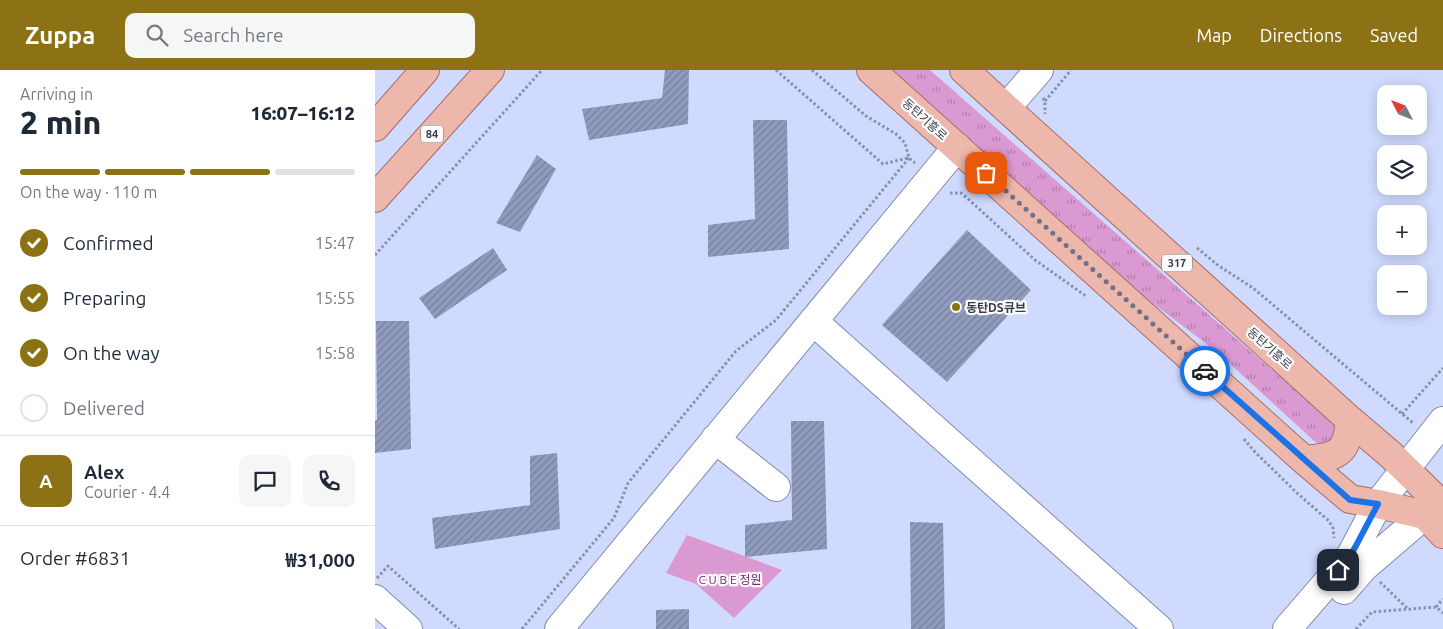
<!DOCTYPE html>
<html lang="en">
<head>
<meta charset="utf-8">
<style>
  :root { --surface:#fff; --page:#f6f6f7; --text:#1f2937; --muted:#747a83; --line:#e0e1e3; --accent:#8c7215 }
  body { margin:0; font-family:Ubuntu,"Noto Sans KR",sans-serif; background:var(--page); color:var(--text); height:100vh; display:flex; flex-direction:column; font-size:19px; white-space:nowrap }
  * { box-sizing:border-box; margin:0 }
  p { font-size:16px; color:var(--muted) }
  .icon { flex:none; width:28px; height:28px; fill:none; stroke:currentColor; stroke-width:2; stroke-linecap:round; stroke-linejoin:round }
  .map { position:relative; flex:1; overflow:hidden }
  .drawer { display:flex; flex-direction:column; background:var(--surface); width:375px }
  .drawer>* { flex:none }
  .needle { width:32px; rotate:312deg }
  .fabs { position:absolute; left:1002px; top:15px; display:grid; gap:10px }
  .fabs a { display:grid; place-items:center; width:50px; height:50px; border-radius:10px; background:var(--surface); box-shadow:0 2px 12px #0003; font-size:25px }
  .pin { position:absolute; display:grid; place-items:center; width:42px; height:42px; color:#fff; margin:-21px; border-radius:10px; box-shadow:0 2px 8px #0006 }
  .courier { position:absolute; display:grid; place-items:center; width:50px; height:50px; margin:-25px; border:4px solid #1a73e8; border-radius:50%; background:#fff; color:#222; box-shadow:0 1px 6px #0007 }
  .head em { font-style:normal; font-weight:800 }
  .head div { display:flex; flex-direction:column-reverse }
  .head { display:flex; align-items:center; justify-content:space-between; height:85px; padding:0 20px }
  h1 { font-size:32px; font-weight:800; line-height:38px }
  .bar { display:grid; grid-template-columns:repeat(4,1fr); gap:8px 5px; align-content:center; height:60px; padding:0 20px }
  .bar i { height:6px; border-radius:4px; background:var(--line) }
  .bar .active { background:var(--accent) }
  .bar p { grid-column:span 4 }
  .line { display:flex; align-items:center; gap:12px; padding:0 20px; border-top:1px solid var(--line) }
  .line div { flex:1 }
  .round { display:grid; place-items:center; flex:none; width:52px; height:52px; border-radius:10px; background:var(--page) }
  ol { padding:0 20px; list-style:none }
  li { display:flex; align-items:center; gap:15px; height:55px }
  li p { margin-inline-start:auto }
  li .icon { padding:5px; border-radius:50%; background:var(--accent); color:#fff; stroke-width:4 }
  li:last-child { color:var(--muted) }
  li i { width:28px; height:28px; border:2px solid var(--line); border-radius:50% }
  header { display:flex; align-items:center; gap:30px; box-sizing:border-box; height:70px; padding:0 25px; background:var(--accent); color:#fff }
  header strong { font-size:24px }
  nav { display:flex; gap:28px; margin-inline-start:auto; font-size:18px }
  .search { width:350px; height:45px; background:var(--page); display:flex; align-items:center; gap:12px; box-sizing:border-box; padding:0 18px; border-radius:10px; color:var(--muted); font-size:19px }
  main { display:flex; flex:1; min-height:0 }
  .map>svg:first-child { display:block }
</style>
</head>
<body>
<header>
<strong>Zuppa</strong>
<div class="search"><svg class="icon" aria-label="search" viewBox="0 0 24 24"><circle cx="10" cy="10" r="6"/><path d="M15 15l6 6"/></svg>Search here</div>
<nav><a>Map</a><a>Directions</a><a>Saved</a></nav>
</header>
<main>
<section class="drawer">
<div class="head"><div><h1>2 min</h1><p>Arriving in</p></div><em>16:07–16:12</em></div>
<div class="bar"><i class="active"></i><i class="active"></i><i class="active"></i><i></i><p>On the way · 110 m</p></div>
<ol>
<li><svg class="icon" aria-label="check" viewBox="0 0 24 24"><path d="M5 12l5 5 9-10"/></svg>Confirmed<p>15:47</p></li>
<li><svg class="icon" aria-label="check" viewBox="0 0 24 24"><path d="M5 12l5 5 9-10"/></svg>Preparing<p>15:55</p></li>
<li><svg class="icon" aria-label="check" viewBox="0 0 24 24"><path d="M5 12l5 5 9-10"/></svg>On the way<p>15:58</p></li>
<li><i></i>Delivered</li>
</ol>
<div class="line" style="height:90px"><b class="round" style="background:var(--accent);color:#fff">A</b><div><b>Alex</b><p>Courier · 4.4</p></div><a class="round"><svg class="icon" aria-label="chat" viewBox="0 0 24 24"><path d="M4 5h16v11H9l-5 4z"/></svg></a><a class="round"><svg class="icon" aria-label="phone" viewBox="0 0 24 24"><path d="M5 4h4l2 5-3 2q2 4 5 5l2-3 5 2v4C11 20 4 13 5 4z"/></svg></a></div>
<div class="line" style="height:65px"><div>Order #6831</div><b>₩31,000</b></div>
</section>
<div class="map">
<svg width="1068" height="559" viewBox="0 0 1068 559">
  <defs>
    <pattern id="grass-tufts" width="24" height="20" patternUnits="userSpaceOnUse" patternTransform="scale(1.25)"><rect width="24" height="20" fill="#db99d2"/><path d="M3 7l-1-3M5 7V3M7 7l1-3M15 17l-1-3M17 17v-4M19 17l1-3" fill="none" stroke="#b27eac"/></pattern>
    <pattern id="building-hatch" width="6" height="6" patternUnits="userSpaceOnUse" patternTransform="scale(1.25)"><rect width="6" height="6" fill="#909bbd"/><path d="M-1 1l2-2M0 6l6-6M5 7l2-2" fill="none" stroke="#767f9c"/></pattern>
  </defs>
  <rect width="100%" height="100%" fill="#cfdafe"/>
  <!-- grass -->
  <path fill="url(#grass-tufts)" d="M 509,0 L 555,0 L 961,356 L 965,363 L 948,379 L 841,281 L 723,192 Z"/>
  <!-- green -->
  <path fill="#db99d2" d="M 312,465 L 407,500 L 359,548 L 321,514 L 291,503 Z"/>
  <!-- building -->
  <path fill="url(#building-hatch)" d="M 290,0 L 314,0 L 313,54 L 214,70 L 207,39 L 287,28 Z
    M 378,50 L 412,50 L 414,179 L 333,187 L 333,155 L 380,149 Z
    M 162,85 L 181,99 L 145,162 L 121,153 Z
    M 592,160 L 656,220 L 572,312 L 507,255 Z
    M 118,178 L 132,200 L 60,249 L 44,228 Z
    M 1,251 L 34,251 L 36,379 L 0,383 L 0,351 L 2,350 Z
    M 416,351 L 449,351 L 452,479 L 370,487 L 370,455 L 417,450 Z
    M 182,383 L 185,459 L 60,479 L 57,448 L 155,435 L 155,386 Z
    M 535,452 L 568,453 L 570,559 L 536,559 Z
    M 314,539 L 314,559 L 281,559 L 281,540 Z"/>
  <g fill="none" stroke-linecap="round" stroke-linejoin="round">
    <!-- minor casing -->
    <g stroke="#808aac" stroke-width="30">
      <path id="minor" d="M 631,38 L 664,0
        M 438,251 L 784,559
        M 340,369 L 401,417
        M 969,520 L 989,497 L 1066,431
        M 0,529 L 33,559
        M 184,559 L 582,77
        M 912,559 L 976,485 L 1003,434 L 1068,351"/>
    </g>
    <!-- major casing -->
    <g stroke="#a66c66" stroke-width="30">
      <path id="major" d="M 496,0 L 929,390 L 975,429 L 1003,434 L 1050,445 L 1068,464
        M 589,0 L 975,350 L 1016,385 L 1068,436
        M 0,57 L 50,0
        M 0,128 L 115,0
        M 929,390 C 962,387 972,385 975,350"/>
    </g>
    <!-- path -->
    <path stroke="#8890aa" stroke-width="3" stroke-dasharray="2.5 2.5" stroke-linecap="butt" d="M 401,0 L 508,94 L 533,88
      M 437,0 L 491,46 L 521,64 L 530,73 L 534,88 L 540,93
      M 668,28 L 670,31 L 670,44
      M 670,31 L 696,0
      M 575,123 L 586,123 L 591,127 L 660,190 L 711,226
      M 822,178 L 844,196 L 878,218 L 1038,353
      M 0,185 L 167,0
      M 1027,344 L 1068,298
      M 869,369 L 880,382 L 922,423 L 954,451 L 958,458 L 959,468
      M 2,508 L 13,496 L 84,559
      M 1005,512 L 1032,538
      M 1061,537 L 1068,529
      M 147,559 L 239,448 L 253,413 L 361,281 L 401,250 L 534,88
      M 981,559 L 997,542 L 1061,537 L 1068,543"/>
    <!-- minor -->
    <use href="#minor" stroke="#fff" stroke-width="28"/>
    <!-- major -->
    <use href="#major" stroke="#eeb7ac" stroke-width="28"/>
  </g>
  <g fill="none" stroke-linecap="round" stroke-linejoin="round">
    <!-- done -->
    <path stroke="#6c7288" stroke-width="5" stroke-dasharray="0 9" d="M 611,103 L 830,301"/>
    <!-- route -->
    <path stroke="#1a73e8" stroke-width="6" d="M 830,301 L 975,430 L 1003,434 L 976,485 L 963,500"/>
  </g>
  <!-- markers -->
  <circle fill="#8c7215" stroke="#fcfcfc" stroke-width="2" cx="581" cy="237" r="5"/>
  <g text-anchor="middle" dominant-baseline="central" stroke-width="4.5" stroke-linejoin="round" paint-order="stroke">
    <!-- shield labels -->
    <g fill="#fcfcfc" stroke="#71747f" stroke-width="1">
      <rect x="46" y="55.5" width="22" height="17" rx="4"/>
      <rect x="787" y="184.5" width="30" height="17" rx="4"/>
    </g>
    <g font-size="11" font-weight="bold" fill="#363a49">
      <text x="57" y="64">84</text>
      <text x="802" y="193">317</text>
    </g>
    <!-- street labels -->
    <g font-size="12" fill="#363a49" stroke="#fcfcfc">
      <text transform="translate(550 49) rotate(42)">동탄기흥로</text>
      <text transform="translate(895 278) rotate(42)">동탄기흥로</text>
    </g>
    <!-- poi labels -->
    <g font-size="12" font-weight="bold" fill="#363a49" stroke="#fcfcfc" text-anchor="start">
      <text x="591" y="237">동탄DS큐브</text>
    </g>
    <!-- park labels -->
    <g font-size="12" fill="#792272" stroke="#fcfcfc">
      <text x="355" y="509">C U B E 정원</text>
    </g>
  </g>
</svg>
<div class="fabs">
<a><svg class="needle" viewBox="-14 -14 28 28"><path d="M0-13l5 13h-10z" fill="#e53935"/><path d="M0 13l5-13h-10z" fill="#747a83"/></svg></a>
<a><svg class="icon" aria-label="layers" viewBox="0 0 24 24"><path d="M12 4l9 5-9 5-9-5zM3 14l9 5 9-5"/></svg></a>
<a>+</a>
<a>−</a>
</div>
<div class="pin" style="left:611px;top:103px;background:#ea580c"><svg class="icon" aria-label="bag" viewBox="0 0 24 24"><path d="M5 8h14l-1 12H6zM9 8a3 3 0 0 1 6 0"/></svg></div>
<div class="pin" style="left:963px;top:500px;background:#1f2937"><svg class="icon" aria-label="home" viewBox="0 0 24 24"><path d="M3 11l9-7 9 7M6 9v11h12V9"/></svg></div>
<div class="courier" style="left:830px;top:301px"><svg class="icon" aria-label="car" viewBox="0 0 24 24"><path d="M5 17H2v-5l4-1 3-4h7l3 4 3 1v5h-3M9 17h6M6 11h13"/><circle cx="7" cy="17" r="2"/><circle cx="17" cy="17" r="2"/></svg></div>
</div>
</main>
</body>
</html>
